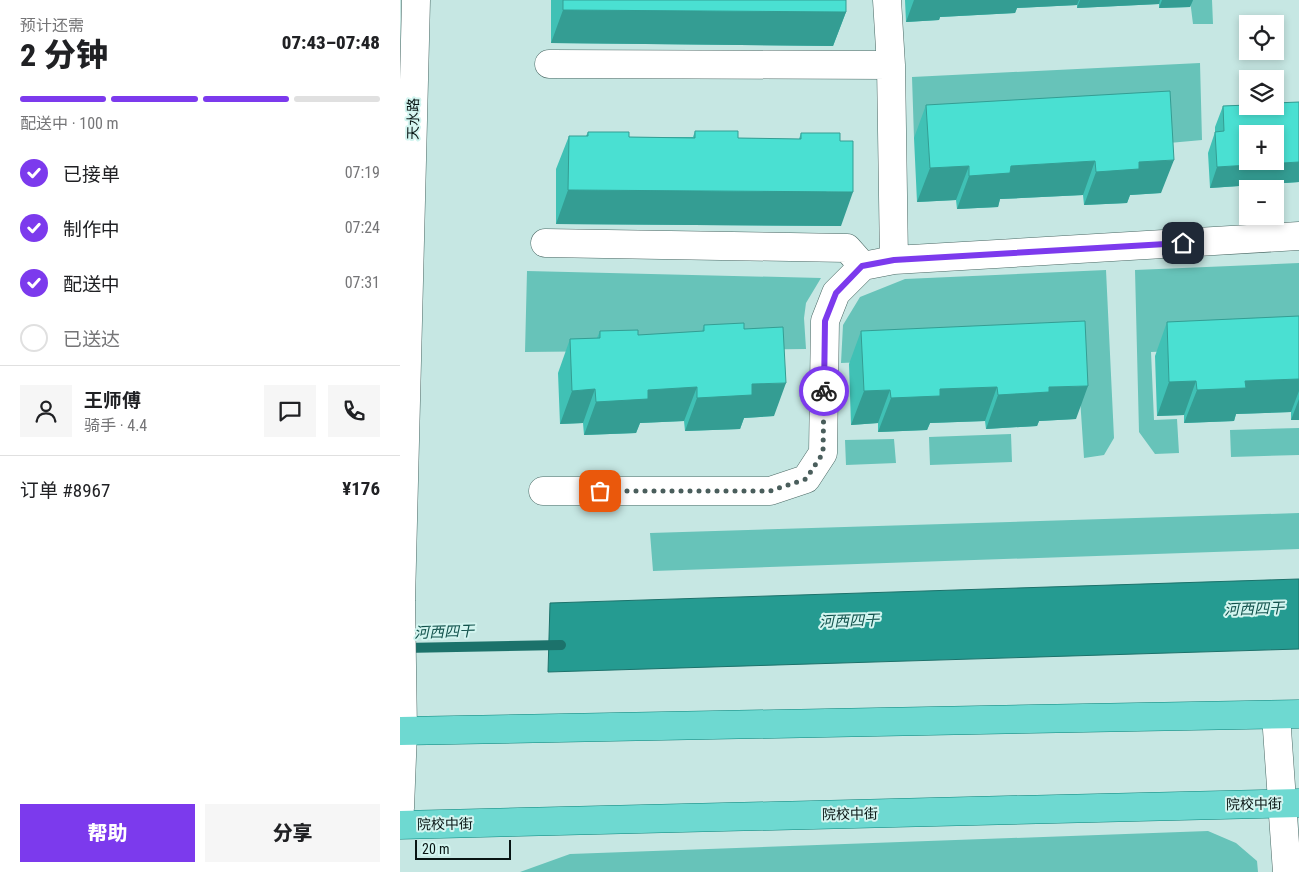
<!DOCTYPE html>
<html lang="zh">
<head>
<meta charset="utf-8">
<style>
  :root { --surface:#fff; --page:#f6f6f6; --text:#202124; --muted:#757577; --line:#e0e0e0; --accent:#7c3aed }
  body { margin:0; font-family:"Roboto Condensed","Noto Sans SC",sans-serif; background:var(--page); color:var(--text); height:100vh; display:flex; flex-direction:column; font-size:19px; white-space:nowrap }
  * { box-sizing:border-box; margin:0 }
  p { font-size:16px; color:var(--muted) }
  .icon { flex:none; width:28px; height:28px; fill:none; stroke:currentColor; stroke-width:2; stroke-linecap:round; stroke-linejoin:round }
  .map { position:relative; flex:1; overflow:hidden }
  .drawer { display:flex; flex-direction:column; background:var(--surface); width:400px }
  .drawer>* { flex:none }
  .tools { position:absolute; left:839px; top:15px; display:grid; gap:10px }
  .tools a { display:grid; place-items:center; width:45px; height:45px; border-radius:0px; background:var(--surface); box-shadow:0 2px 8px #0003; font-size:25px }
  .scale { position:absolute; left:15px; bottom:12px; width:96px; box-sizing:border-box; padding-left:5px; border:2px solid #081413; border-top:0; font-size:14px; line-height:18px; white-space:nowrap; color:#081413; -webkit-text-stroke:4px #d3f5f0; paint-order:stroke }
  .pin { position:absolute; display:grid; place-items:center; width:42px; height:42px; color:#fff; margin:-21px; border-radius:10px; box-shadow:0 2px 8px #0006 }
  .courier { position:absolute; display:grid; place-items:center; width:50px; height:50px; margin:-25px; border:4px solid #7c3aed; border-radius:50%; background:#fff; color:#222; box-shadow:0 1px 6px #0007 }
  .head em { font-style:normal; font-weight:800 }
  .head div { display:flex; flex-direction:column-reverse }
  .head { display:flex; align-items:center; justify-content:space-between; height:85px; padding:0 20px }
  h1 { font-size:32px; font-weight:800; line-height:38px }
  .bar { display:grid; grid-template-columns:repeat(4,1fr); gap:8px 5px; align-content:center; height:60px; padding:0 20px }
  .bar i { height:6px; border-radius:4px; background:var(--line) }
  .bar .selected { background:var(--accent) }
  .bar p { grid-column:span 4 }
  .line { display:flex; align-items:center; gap:12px; padding:0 20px; border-top:1px solid var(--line) }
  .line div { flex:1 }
  .round { display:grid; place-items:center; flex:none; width:52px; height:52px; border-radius:0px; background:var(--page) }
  ol { padding:0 20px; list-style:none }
  li { display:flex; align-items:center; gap:15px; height:55px }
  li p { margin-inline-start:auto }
  li .icon { padding:5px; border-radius:50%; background:var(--accent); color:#fff; stroke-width:4 }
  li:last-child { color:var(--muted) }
  li i { width:28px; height:28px; border:2px solid var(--line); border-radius:50% }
  .cta { display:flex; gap:10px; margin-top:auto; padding:10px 20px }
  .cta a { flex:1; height:58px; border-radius:0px; background:var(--accent); color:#fff; font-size:20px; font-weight:800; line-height:58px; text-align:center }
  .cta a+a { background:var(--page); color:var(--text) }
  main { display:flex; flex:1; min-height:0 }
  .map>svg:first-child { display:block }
</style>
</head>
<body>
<main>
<section class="drawer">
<div class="head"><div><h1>2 分钟</h1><p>预计还需</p></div><em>07:43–07:48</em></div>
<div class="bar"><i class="selected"></i><i class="selected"></i><i class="selected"></i><i></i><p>配送中 · 100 m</p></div>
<ol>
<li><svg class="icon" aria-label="check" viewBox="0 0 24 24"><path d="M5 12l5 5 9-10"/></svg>已接单<p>07:19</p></li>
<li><svg class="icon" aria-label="check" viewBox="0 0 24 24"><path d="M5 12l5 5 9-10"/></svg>制作中<p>07:24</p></li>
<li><svg class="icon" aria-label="check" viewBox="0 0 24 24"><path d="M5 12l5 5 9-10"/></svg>配送中<p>07:31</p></li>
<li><i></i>已送达</li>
</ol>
<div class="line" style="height:90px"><a class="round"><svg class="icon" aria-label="person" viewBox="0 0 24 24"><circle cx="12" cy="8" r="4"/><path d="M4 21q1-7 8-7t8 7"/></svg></a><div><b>王师傅</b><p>骑手 · 4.4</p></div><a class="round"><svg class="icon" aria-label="chat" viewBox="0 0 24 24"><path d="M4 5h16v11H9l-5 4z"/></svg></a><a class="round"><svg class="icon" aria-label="phone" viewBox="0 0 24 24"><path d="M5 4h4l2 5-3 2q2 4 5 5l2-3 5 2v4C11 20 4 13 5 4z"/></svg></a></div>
<div class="line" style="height:65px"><div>订单 #8967</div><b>¥176</b></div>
<div class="cta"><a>帮助</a><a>分享</a></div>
</section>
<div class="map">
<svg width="899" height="872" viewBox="0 0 899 872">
  <rect width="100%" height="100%" fill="#c6e7e3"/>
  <!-- green -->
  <path fill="#67c3b9" d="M 790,0 L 812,0 L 813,24 L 793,24 Z
    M 800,63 L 802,140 L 758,144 L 514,138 L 512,77 Z
    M 899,263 L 899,346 L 751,352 L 754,420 L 777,419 L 779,453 L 755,454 L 739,432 L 735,270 Z
    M 706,270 L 714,438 L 704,455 L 684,458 L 677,353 L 441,363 L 443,325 L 460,297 L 505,279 Z
    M 127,271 L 421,278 L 406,303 L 404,318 L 406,349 L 125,352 Z
    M 899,428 L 899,455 L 831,457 L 830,430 Z
    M 611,434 L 612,462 L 530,465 L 529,437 Z
    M 494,439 L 496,463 L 446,465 L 445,440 Z
    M 899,513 L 899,549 L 253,571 L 250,533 Z
    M 808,831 L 836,843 L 857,861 L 858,872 L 120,872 L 170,854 Z"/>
  <!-- water -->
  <path fill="#259b91" stroke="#1c726b" d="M 899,579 L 899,649 L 148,672 L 150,603 Z"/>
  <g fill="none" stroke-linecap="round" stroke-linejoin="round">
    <!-- stream -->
    <path stroke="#1c726b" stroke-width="10" d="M 3,648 L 161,645"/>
    <!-- minor casing -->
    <g stroke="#4a6864" stroke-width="29">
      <path id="minor" d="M 487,0 L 491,65 L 494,260 L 899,236
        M 149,64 L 491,65
        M 145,243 L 447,248 L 463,266
        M 143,491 L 370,491 L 406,479 L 423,453 L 425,321 L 436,293 L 463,266 L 494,260
        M 876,715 L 887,872
        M 0,808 L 3,731 L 1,601 L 16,0"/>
    </g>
    <!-- major casing -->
    <g stroke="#0b847b" stroke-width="29">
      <path id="major" d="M 0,731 L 899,714
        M 0,825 L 899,803"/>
    </g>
    <!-- minor -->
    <use href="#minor" stroke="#fff" stroke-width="28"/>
    <!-- major -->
    <use href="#major" stroke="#6ed9d1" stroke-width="28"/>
  </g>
  <!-- wall -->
  <path fill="#40c1b5" d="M 151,0 L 446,0 L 446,12 L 433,46 L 151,43 Z
    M 505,0 L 793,0 L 790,7 L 759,8 L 759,4 L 677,8 L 677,5 L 617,8 L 615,13 L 540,17 L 539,20 L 506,22 Z
    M 770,91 L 761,193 L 730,195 L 727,203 L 684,205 L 683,195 L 600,199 L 598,207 L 557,209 L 556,200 L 517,202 L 514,138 L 526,105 Z
    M 899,102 L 899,182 L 810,188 L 808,153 L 815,132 L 815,127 L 823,106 Z
    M 295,131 L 338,138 L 399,139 L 401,133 L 441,226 L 156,224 L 156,169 L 169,136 L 186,136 L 188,132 L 229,137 L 293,137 Z
    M 899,316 L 899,420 L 891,420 L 891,412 L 836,414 L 834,421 L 784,423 L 784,415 L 757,416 L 755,356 L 767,322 Z
    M 304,325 L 344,329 L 374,416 L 344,418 L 340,429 L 285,431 L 284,421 L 240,423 L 236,433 L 184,435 L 183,423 L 160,424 L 158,373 L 170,339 L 197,338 L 200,331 L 238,335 L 302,331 Z
    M 461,331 L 676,419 L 639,421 L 637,426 L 586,429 L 585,421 L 530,423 L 527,430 L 478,432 L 478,423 L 451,425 L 449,364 Z"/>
  <!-- shaded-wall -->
  <path fill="#349d93" d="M 514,0 L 679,0 L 677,5 L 617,8 L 615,13 L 540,17 L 539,20 L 506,22 Z
    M 680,0 L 760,0 L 759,4 L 677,8 Z
    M 762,0 L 793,0 L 790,7 L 759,8 Z
    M 163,10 L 446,12 L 433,46 L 151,43 Z
    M 774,160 L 761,193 L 730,195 L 727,203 L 684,205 L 696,172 L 739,162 Z
    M 695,161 L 683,195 L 600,199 L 598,207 L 557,209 L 569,176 L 611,166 Z
    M 899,162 L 899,182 L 810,188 L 817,167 Z
    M 569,166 L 556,200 L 517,202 L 530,168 Z
    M 168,190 L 453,192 L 441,226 L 156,224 Z
    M 899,379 L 899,391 L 891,412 L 836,414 L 834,421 L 784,423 L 797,390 L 845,381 Z
    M 796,381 L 784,415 L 757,416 L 769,382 Z
    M 386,383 L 374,416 L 344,418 L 340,429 L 285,431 L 297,398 L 352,384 Z
    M 688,386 L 676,419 L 639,421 L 637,426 L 586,429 L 598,395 L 649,387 Z
    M 297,387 L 284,421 L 240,423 L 236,433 L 184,435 L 196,402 L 248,390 Z
    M 597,387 L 585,421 L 530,423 L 527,430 L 478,432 L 491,398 L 540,389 Z
    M 195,389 L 183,423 L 160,424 L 172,391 Z
    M 490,390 L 478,423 L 451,425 L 464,391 Z
    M 899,399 L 899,420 L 891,420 Z"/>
  <!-- building -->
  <path fill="#4ae0d2" stroke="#349d93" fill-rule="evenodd" d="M 163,0 L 446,0 L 446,12 L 163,10 Z
    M 770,91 L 774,160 L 739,162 L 739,169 L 696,172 L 695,161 L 611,166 L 610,173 L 569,176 L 569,166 L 530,168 L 526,105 Z
    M 899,102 L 899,162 L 817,167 L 815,132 L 824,131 L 823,106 L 848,105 L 848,106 L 875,106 L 875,103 ZM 848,134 L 875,134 L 875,161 L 848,161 Z
    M 295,131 L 338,131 L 338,138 L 401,139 L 401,133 L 440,133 L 440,141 L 453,141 L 453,192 L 168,190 L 169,136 L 188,136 L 188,132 L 229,132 L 229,137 L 295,138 Z
    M 899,316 L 899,379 L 845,381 L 846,388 L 797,390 L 796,381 L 769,382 L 767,322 Z
    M 685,321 L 688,386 L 649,387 L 649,392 L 598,395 L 597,387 L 540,389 L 540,396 L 491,398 L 490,390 L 464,391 L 461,331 Z
    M 344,323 L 344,329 L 383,327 L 386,383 L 352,384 L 352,395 L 297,398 L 297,387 L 248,390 L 248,399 L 196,402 L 195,389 L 172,391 L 170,339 L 200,338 L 200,331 L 238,330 L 238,335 L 304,331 L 304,325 Z"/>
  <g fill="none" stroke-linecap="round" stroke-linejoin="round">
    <!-- done -->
    <path stroke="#4a5e5c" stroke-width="5" stroke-dasharray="0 9" d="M 200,491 L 370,491 L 406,479 L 423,453 L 424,391"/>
    <!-- route -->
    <path stroke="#7c3aed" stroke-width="6" d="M 424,391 L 425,321 L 436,293 L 462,266 L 494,260 L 783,243"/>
  </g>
  <g text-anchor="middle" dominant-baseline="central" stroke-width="4" stroke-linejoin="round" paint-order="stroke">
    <!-- street labels -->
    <g font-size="14" fill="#081413" stroke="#d3f5f0">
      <text transform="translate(13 119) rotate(-89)">天水路</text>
      <text transform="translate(854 804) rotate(-1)">院校中街</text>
      <text transform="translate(450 814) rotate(-1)">院校中街</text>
      <text transform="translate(45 824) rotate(-1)">院校中街</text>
    </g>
    <!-- water labels -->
    <g font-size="15" font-style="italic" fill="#12524c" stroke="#d3f5f0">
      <text transform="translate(854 609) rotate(-2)">河西四干</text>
      <text transform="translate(449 621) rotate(-2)">河西四干</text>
      <text transform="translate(44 632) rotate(-2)">河西四干</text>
    </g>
  </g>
</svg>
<div class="tools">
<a><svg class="icon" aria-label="locate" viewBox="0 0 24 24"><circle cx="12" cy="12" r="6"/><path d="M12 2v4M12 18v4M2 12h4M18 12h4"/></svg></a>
<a><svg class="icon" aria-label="layers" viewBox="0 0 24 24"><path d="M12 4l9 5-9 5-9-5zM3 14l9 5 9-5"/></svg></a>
<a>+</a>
<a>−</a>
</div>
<div class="scale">20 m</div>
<div class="pin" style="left:200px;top:491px;background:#ea580c"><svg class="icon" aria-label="bag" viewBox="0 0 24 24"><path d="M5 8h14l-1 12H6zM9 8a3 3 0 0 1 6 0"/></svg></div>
<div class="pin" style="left:783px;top:243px;background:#1f2937"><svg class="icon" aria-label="home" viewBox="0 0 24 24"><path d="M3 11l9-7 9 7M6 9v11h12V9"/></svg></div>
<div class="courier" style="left:424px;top:391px"><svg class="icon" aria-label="bike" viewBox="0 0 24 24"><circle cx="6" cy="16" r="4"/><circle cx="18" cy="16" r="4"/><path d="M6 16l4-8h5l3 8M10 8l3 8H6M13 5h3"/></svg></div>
</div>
</main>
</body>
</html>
